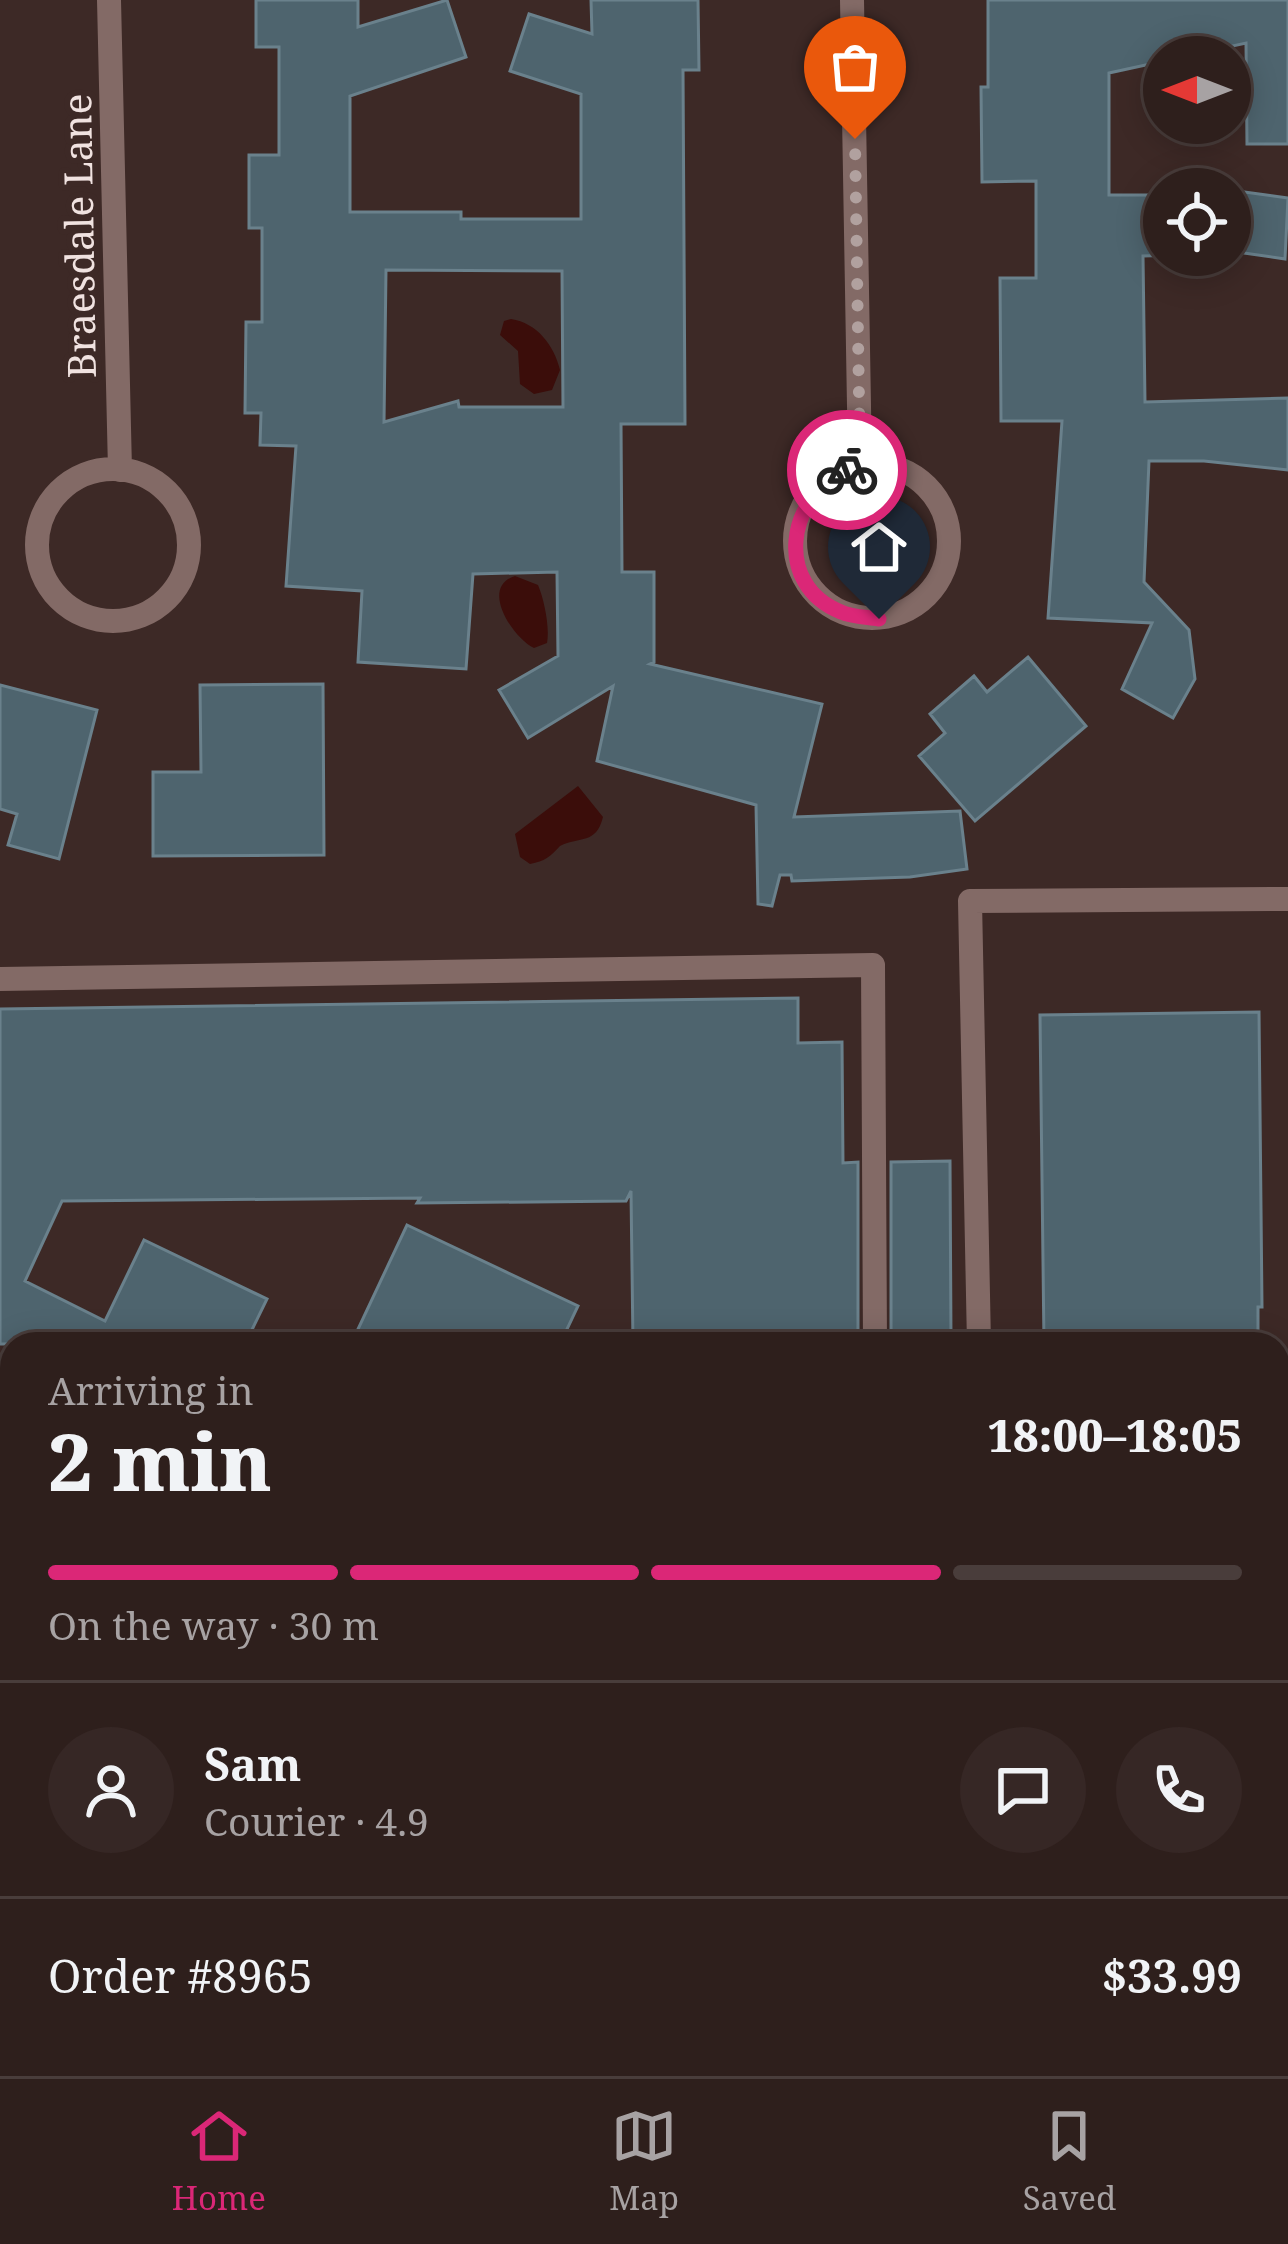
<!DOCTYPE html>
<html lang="en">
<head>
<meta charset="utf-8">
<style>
  :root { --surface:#2e1f1c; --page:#362725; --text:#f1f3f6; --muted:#a7a2a3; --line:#493d3b; --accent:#db2777 }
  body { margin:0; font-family:"Noto Serif",serif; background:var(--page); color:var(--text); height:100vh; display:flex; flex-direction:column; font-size:45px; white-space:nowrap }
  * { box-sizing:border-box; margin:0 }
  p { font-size:39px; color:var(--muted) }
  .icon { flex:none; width:66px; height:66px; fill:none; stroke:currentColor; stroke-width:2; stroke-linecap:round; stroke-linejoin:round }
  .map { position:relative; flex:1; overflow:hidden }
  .drawer { position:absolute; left:0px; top:1332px; width:1290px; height:744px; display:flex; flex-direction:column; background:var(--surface); border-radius:36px 36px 0 0; box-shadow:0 6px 30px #0003,0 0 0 3px var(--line) }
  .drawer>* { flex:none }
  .needle { width:78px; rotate:270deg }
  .buttons { position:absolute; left:1143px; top:36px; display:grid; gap:24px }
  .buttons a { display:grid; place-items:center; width:108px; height:108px; border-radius:50%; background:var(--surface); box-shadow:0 6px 30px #0003,0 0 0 3px var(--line); font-size:60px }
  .pin { position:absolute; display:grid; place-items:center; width:102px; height:102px; color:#fff; margin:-123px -51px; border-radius:50% 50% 50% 0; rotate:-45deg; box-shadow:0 0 12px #0007 }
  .pin .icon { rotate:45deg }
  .courier { position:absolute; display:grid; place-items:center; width:120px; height:120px; margin:-60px; border:9px solid #db2777; border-radius:50%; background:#fff; color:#222; box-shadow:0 3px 15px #0007 }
  .headline em { font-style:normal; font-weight:800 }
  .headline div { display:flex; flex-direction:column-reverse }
  .headline { display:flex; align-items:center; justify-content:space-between; height:204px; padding:0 48px }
  h1 { font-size:78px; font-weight:800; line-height:90px }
  .bar { display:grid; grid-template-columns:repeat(4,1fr); gap:18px 12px; align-content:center; height:144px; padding:0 48px }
  .bar i { height:15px; border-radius:9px; background:var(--line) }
  .bar .current { background:var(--accent) }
  .bar p { grid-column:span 4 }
  .line { display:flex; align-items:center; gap:30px; padding:0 48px; border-top:3px solid var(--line) }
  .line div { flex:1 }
  .round { display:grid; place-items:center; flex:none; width:126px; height:126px; border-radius:63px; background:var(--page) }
  .tab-bar { display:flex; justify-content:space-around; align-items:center; height:168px; border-top:3px solid var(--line); background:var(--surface); font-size:33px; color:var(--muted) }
  .tab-bar a { display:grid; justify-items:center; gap:6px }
  .tab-bar .current { color:var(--accent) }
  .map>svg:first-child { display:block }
</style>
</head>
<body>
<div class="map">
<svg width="1288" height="2076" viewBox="0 0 1288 2076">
  <rect width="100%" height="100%" fill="#3d2926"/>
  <!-- water -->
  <path fill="#3b0d0a" d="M 511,319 C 537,323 554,345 560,370 L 552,390 L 534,394 L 520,384 L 518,351 L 500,335 L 504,321 Z
    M 515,576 L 538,585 C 544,599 550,627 547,643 L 534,648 C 513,638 479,587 515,576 Z
    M 578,786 L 603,817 C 596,845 580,836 560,846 C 550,857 545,861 530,864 L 520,857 L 515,834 Z"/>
  <!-- building -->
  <path fill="#4e646e" stroke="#6a818c" stroke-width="3" fill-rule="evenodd" d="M 256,0 L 358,0 L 358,27 L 447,0 L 466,57 L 350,96 L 350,212 L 461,212 L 461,219 L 581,219 L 581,94 L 510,71 L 529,14 L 592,34 L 591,0 L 698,0 L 699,70 L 683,70 L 685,424 L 621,424 L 622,572 L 654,572 L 654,662 L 650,664 L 822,704 L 794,817 L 960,811 L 967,869 L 910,877 L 792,881 L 791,875 L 780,875 L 772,906 L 758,904 L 756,805 L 597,761 L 613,686 L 528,738 L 499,690 L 558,656 L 557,572 L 473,574 L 466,669 L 358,662 L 362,591 L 286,586 L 296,446 L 260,445 L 261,413 L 245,413 L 246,322 L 262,322 L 262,228 L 249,228 L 249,155 L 279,155 L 279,47 L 256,47 ZM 386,270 L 562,271 L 563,407 L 459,407 L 458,401 L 384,422 Z
    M 988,0 L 1288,0 L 1288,144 L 1247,144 L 1246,43 L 1182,57 L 1164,57 L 1164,61 L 1109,73 L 1109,195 L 1152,195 L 1153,213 L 1164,213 L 1164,255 L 1181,255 L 1143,256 L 1145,402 L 1288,398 L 1288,470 L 1204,461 L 1149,461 L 1144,582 L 1189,630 L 1195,679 L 1173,718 L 1122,689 L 1152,623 L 1048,618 L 1062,421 L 1001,421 L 1000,278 L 1036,278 L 1036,181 L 982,182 L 981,87 L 988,87 Z
    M 1237,191 L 1288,198 L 1285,259 L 1230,251 Z
    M 1028,657 L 1086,726 L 975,821 L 919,756 L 945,733 L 930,714 L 974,676 L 987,692 Z
    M 323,684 L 324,855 L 153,856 L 153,772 L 201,772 L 200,685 Z
    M 0,685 L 97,710 L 59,859 L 8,845 L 17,814 L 0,809 Z
    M 798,998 L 798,1043 L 842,1042 L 843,1163 L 858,1162 L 858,1339 L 845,1339 L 845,1344 L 633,1344 L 631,1191 L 626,1201 L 417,1203 L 420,1198 L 62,1201 L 25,1281 L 105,1321 L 144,1240 L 267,1299 L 245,1344 L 0,1344 L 0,1009 Z
    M 1259,1012 L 1262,1307 L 1258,1307 L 1258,1332 L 1235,1332 L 1235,1344 L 1044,1344 L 1040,1015 Z
    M 950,1161 L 951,1339 L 891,1339 L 891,1162 Z
    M 407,1225 L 578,1306 L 560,1344 L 351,1344 Z"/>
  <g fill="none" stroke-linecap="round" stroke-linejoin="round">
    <!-- service -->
    <path stroke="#836a66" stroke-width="24" d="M 0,979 L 873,965 L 875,1344
      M 979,1344 L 970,901 L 1288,899
      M 1278,1791 L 1288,1791
      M 516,2076 L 517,2064
      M 1129,2076 L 1130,2064"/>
    <!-- minor -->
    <path stroke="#836a66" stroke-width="24" d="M 109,0 L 120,470
      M 852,0 L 860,464
      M795 541a77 77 0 1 1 154 0a77 77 0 1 1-154 0Z
      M37 545a76 76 0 1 1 152 0a76 76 0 1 1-152 0Z
      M 90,2064 L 90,2076"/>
    <!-- secondary -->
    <path stroke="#b38b85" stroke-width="24" d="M 1278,1902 L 1288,1902
      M 0,1905 L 12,1906
      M 0,2033 L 12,2033
      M 1278,2039 L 1288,2039"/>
  </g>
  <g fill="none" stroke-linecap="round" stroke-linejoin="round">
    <!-- done -->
    <path stroke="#b1a19f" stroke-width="12" stroke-dasharray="0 21.6" d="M 847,470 L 860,464 L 855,139"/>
    <!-- route -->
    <path stroke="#db2777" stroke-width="15" d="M 847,470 C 787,496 773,585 841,612 C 852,617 867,617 879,619"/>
  </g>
  <g text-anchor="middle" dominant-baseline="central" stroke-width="12" stroke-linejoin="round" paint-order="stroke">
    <!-- street labels -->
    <g font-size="39" fill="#f0e2e0" stroke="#3d2926">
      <text transform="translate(78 236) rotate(-91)">Braesdale Lane</text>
    </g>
  </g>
</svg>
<div class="buttons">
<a><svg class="needle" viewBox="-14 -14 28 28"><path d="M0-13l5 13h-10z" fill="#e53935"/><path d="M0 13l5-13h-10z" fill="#a7a2a3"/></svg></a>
<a><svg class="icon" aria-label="locate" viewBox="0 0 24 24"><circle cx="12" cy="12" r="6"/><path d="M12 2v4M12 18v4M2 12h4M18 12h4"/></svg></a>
</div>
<div class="pin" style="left:855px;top:139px;background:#ea580c"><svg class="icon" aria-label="bag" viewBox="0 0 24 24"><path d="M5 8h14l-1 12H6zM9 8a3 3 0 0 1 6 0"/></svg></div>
<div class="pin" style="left:879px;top:619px;background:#1f2937"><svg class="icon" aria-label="home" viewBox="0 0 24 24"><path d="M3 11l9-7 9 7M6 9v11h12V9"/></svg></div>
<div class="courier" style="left:847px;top:470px"><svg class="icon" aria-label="bike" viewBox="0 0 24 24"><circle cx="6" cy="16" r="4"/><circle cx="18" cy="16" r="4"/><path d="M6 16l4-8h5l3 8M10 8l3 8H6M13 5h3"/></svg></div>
<section class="drawer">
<div class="headline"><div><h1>2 min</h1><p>Arriving in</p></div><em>18:00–18:05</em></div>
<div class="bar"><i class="current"></i><i class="current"></i><i class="current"></i><i></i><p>On the way · 30 m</p></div>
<div class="line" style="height:216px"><a class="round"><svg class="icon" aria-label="person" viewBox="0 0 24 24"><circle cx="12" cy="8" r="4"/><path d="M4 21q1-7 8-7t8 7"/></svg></a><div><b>Sam</b><p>Courier · 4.9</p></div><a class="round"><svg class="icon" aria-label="chat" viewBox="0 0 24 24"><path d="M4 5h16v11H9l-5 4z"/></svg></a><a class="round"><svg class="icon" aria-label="phone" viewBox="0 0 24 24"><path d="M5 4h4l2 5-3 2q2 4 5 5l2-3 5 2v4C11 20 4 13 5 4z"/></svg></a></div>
<div class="line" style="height:156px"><div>Order #8965</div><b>$33.99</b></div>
</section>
</div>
<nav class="tab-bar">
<a class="current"><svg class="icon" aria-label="home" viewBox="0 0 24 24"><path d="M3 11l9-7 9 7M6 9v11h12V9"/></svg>Home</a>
<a><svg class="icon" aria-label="map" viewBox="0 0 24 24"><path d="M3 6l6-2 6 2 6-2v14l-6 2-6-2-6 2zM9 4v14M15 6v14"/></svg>Map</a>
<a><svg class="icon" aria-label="saved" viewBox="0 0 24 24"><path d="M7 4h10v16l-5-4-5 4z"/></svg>Saved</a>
</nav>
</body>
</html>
